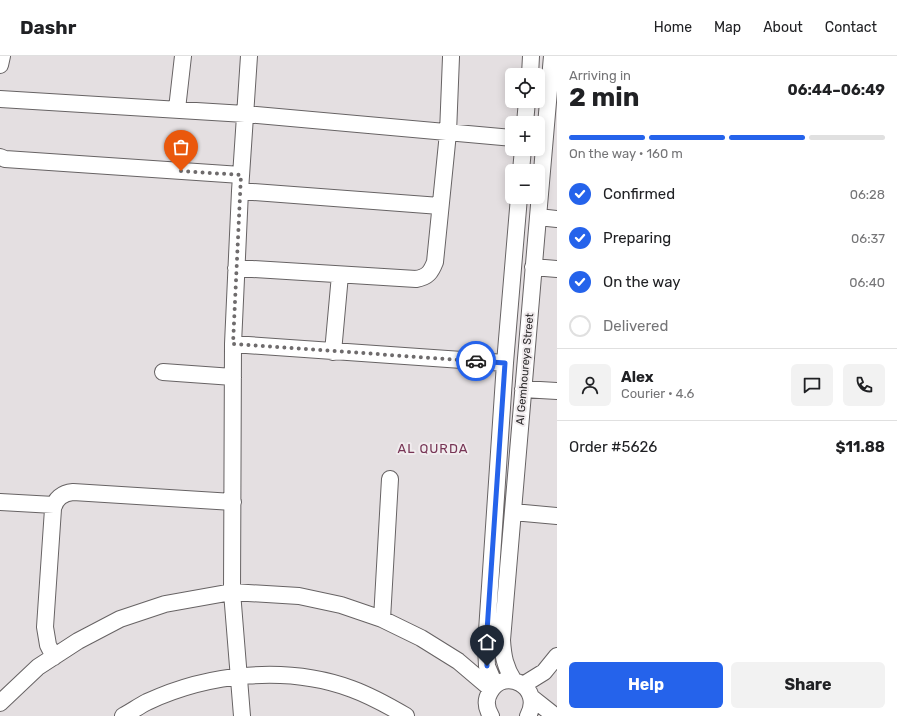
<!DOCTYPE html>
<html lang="en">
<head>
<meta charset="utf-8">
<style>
  :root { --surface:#fff; --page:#f2f2f2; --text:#202124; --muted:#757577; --line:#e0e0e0; --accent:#2563eb }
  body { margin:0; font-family:Rubik,sans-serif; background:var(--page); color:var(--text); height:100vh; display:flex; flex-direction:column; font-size:15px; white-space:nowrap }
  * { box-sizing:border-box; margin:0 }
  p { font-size:13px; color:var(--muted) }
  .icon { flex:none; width:22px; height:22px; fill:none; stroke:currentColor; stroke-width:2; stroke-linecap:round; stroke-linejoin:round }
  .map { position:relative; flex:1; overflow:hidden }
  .drawer { display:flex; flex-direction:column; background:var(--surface); width:340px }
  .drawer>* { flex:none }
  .buttons { position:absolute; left:505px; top:12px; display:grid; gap:8px }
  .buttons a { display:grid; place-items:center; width:40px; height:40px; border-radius:6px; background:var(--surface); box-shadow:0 2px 10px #0003; font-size:20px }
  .pin { position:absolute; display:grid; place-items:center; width:34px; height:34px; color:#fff; margin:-41px -17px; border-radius:50% 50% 50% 0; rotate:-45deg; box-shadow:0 0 4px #0007 }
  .pin .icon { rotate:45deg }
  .courier { position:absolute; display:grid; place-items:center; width:40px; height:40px; margin:-20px; border:3px solid #2563eb; border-radius:50%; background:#fff; color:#222; box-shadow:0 1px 5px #0007 }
  .headline em { font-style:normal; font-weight:700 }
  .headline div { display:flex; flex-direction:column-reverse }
  .headline { display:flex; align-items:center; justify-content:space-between; height:68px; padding:0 12px }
  h1 { font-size:26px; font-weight:700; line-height:30px }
  .bar { display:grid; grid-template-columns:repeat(4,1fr); gap:6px 4px; align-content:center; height:48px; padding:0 12px }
  .bar i { height:5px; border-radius:3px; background:var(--line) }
  .bar .selected { background:var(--accent) }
  .bar p { grid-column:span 4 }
  .line { display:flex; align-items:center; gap:10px; padding:0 12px; border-top:1px solid var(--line) }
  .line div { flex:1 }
  .round { display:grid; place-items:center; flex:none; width:42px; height:42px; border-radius:6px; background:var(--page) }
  ol { padding:0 12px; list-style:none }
  li { display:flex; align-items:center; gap:12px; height:44px }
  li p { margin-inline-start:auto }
  li .icon { padding:4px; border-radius:50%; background:var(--accent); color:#fff; stroke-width:4 }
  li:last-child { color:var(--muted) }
  li i { width:22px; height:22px; border:2px solid var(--line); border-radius:50% }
  .action { display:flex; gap:8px; margin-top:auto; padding:8px 12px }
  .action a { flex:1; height:46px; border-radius:6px; background:var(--accent); color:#fff; font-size:16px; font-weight:700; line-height:46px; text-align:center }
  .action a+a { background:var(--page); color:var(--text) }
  header { display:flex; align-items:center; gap:24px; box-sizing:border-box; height:56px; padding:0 20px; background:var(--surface); border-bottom:1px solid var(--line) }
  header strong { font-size:19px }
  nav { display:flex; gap:22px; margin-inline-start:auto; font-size:14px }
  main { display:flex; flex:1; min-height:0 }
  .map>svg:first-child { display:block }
</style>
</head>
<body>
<header>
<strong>Dashr</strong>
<nav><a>Home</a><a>Map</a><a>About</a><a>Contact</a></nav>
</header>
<main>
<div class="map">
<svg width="557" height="660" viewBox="0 0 557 660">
  <rect width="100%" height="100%" fill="#e4dfe1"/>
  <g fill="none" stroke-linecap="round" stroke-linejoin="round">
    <!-- minor casing -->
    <g stroke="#676364" stroke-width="18">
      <path id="minor" d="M 0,9 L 2,0
        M 530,19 L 531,0
        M 0,43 L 245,58 L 512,82
        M 177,53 L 183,0
        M 525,67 L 527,45
        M 0,101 L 5,103 L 241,119
        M 521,115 L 523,93
        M 240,135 L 440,150
        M 538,161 L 557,163
        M 533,211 L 557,213
        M 236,212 L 416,223 C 428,221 431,216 435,206 L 448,77 L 451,1
        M 233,288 L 505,307
        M 333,296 L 340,219
        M 163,316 L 233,321
        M 523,333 L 557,335
        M 0,446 L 54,449
        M 513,456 L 557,460
        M 382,563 L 390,423
        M 54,601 L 48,589 L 45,571 L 53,453 C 55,443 62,437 73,436 L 233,446
        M 514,625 C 505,611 503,600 502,584 L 538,161 L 552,0
        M 495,629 L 487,610 L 486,590 L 505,307 L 519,141
        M 523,629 L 544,616 L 557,600
        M 531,641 L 555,660
        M 0,647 L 38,611 L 78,585 L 120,563 L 165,548 L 232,536 L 299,540 L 341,549 L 382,563 L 421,582 L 458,605 L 491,633
        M 123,660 C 131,656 139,650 147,646 C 209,617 287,609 352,633 C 371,640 389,650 406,660
        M 242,660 L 232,536 L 233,288 L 240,135 L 249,0
        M 491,660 C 486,652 485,644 490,636 C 504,610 544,631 528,660"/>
    </g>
    <!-- minor -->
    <use href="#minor" stroke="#fff" stroke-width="16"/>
  </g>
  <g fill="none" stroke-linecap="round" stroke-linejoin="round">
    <!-- done -->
    <path stroke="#6e6b6c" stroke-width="4" stroke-dasharray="0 7.2" d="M 181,115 L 241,119 L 233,288 L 476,305"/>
    <!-- route -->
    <path stroke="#2563eb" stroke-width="5" d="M 476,305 L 505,307 L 486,590 L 487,610"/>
  </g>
  <g text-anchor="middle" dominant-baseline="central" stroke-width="4" stroke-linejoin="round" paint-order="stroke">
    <!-- street labels -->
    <g font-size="11" fill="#2e2c2d" stroke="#f1ecee">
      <text transform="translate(525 313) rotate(-85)">Al Gemhoureya Street</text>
    </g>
    <!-- quarter labels -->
    <g font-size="13" letter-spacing="1" fill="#773555" stroke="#f1ecee">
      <text x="433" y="392">AL QURDA</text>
    </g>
  </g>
</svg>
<div class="buttons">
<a><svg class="icon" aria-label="locate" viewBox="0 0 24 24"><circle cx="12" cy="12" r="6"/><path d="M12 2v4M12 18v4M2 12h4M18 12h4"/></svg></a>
<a>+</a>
<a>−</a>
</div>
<div class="pin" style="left:181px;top:115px;background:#ea580c"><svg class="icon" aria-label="bag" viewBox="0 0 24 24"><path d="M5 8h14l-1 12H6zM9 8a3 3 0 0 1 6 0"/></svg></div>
<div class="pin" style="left:487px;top:610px;background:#1f2937"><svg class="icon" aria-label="home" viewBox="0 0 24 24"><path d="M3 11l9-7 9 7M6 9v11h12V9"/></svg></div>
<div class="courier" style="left:476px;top:305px"><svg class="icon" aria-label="car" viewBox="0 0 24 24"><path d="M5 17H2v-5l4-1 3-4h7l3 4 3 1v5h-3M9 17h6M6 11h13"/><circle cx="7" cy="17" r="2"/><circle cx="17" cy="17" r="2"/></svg></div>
</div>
<section class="drawer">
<div class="headline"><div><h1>2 min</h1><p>Arriving in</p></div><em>06:44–06:49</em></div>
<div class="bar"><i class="selected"></i><i class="selected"></i><i class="selected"></i><i></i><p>On the way · 160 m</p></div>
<ol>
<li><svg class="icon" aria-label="check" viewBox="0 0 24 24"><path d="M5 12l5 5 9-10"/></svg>Confirmed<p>06:28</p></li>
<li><svg class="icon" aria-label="check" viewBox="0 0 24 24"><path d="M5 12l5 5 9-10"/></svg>Preparing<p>06:37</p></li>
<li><svg class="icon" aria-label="check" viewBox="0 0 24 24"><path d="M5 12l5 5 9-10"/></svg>On the way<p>06:40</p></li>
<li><i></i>Delivered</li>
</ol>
<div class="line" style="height:72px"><a class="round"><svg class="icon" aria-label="person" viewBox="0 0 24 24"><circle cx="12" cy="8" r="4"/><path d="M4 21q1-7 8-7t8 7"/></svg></a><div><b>Alex</b><p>Courier · 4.6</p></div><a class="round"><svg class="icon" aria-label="chat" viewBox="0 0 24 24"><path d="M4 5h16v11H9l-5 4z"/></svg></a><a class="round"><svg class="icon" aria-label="phone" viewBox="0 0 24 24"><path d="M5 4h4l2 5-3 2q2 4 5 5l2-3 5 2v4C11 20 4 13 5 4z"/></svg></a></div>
<div class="line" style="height:52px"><div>Order #5626</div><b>$11.88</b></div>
<div class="action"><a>Help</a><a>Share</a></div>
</section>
</main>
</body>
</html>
